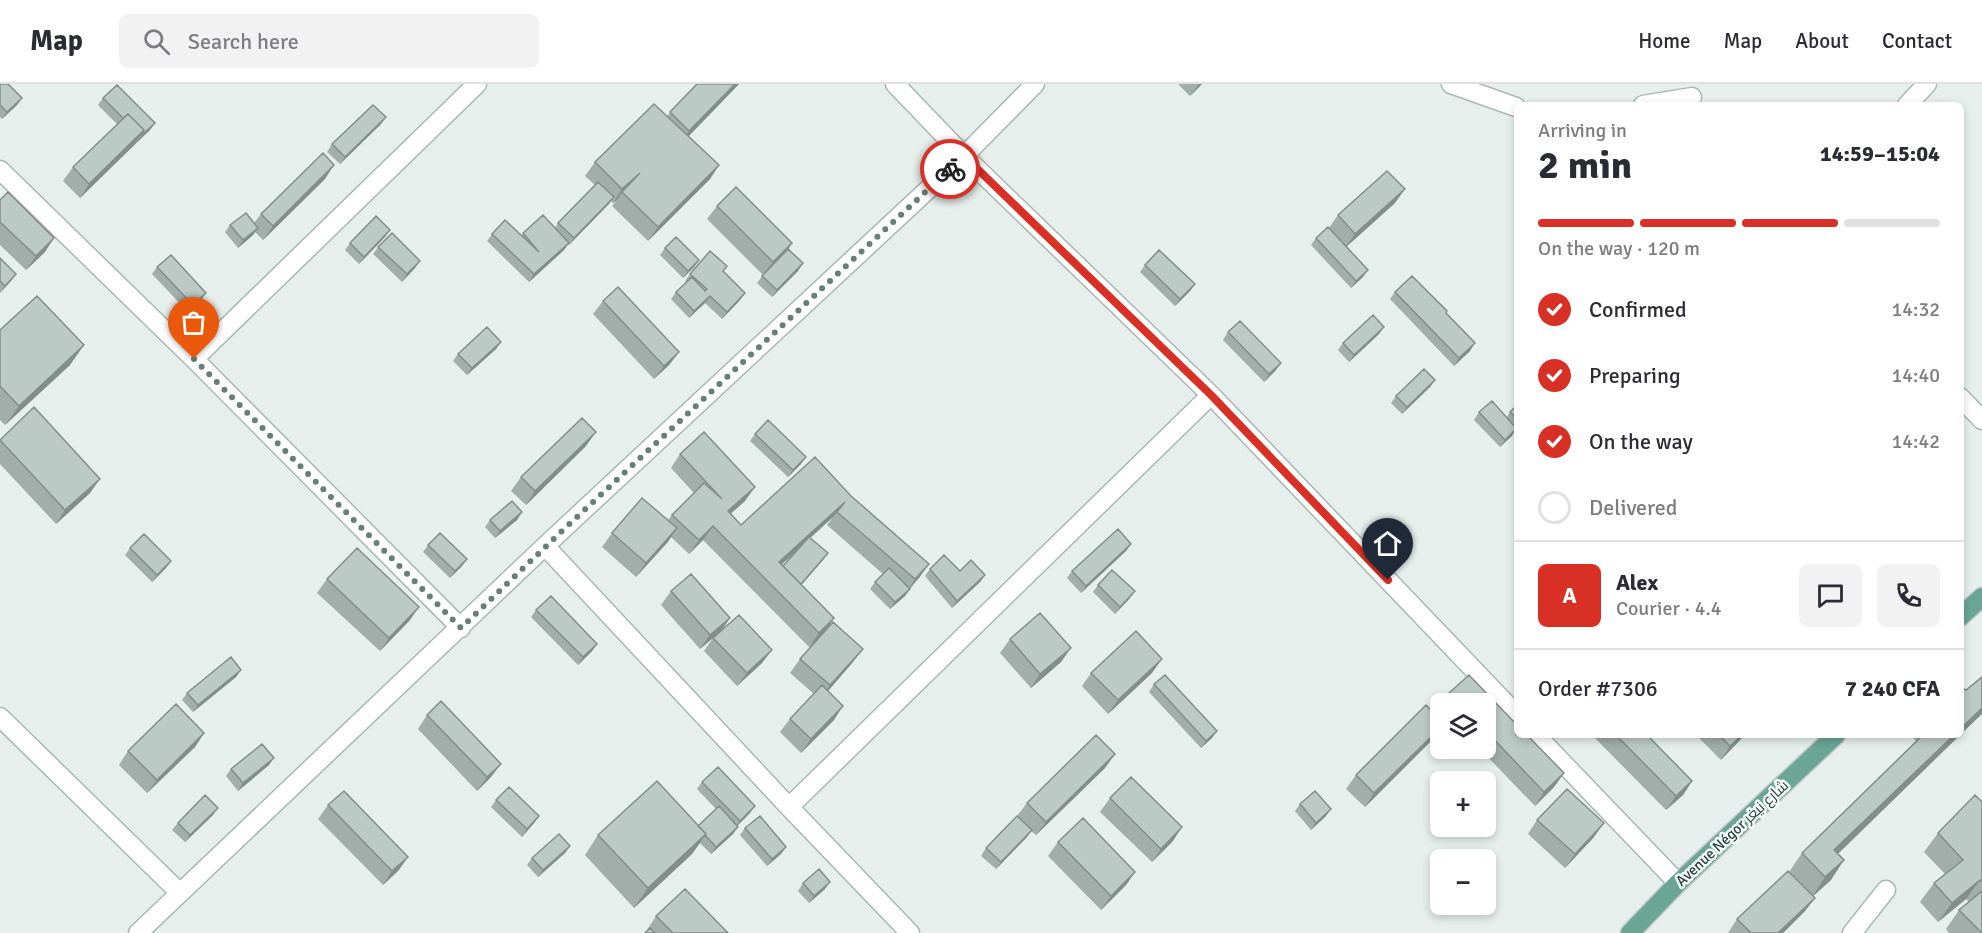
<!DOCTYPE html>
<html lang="en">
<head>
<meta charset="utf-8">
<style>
  :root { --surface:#fff; --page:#f2f2f3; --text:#2b2b33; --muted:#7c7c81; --line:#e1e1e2; --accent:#d93025 }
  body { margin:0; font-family:Signika,Cairo,sans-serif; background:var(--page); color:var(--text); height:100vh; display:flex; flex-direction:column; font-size:22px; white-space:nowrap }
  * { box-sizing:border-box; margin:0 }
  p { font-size:20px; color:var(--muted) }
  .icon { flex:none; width:33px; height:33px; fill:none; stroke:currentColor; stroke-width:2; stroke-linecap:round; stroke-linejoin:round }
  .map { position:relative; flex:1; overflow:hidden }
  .drawer { position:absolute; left:1514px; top:18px; width:450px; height:636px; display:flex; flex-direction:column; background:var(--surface); border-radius:9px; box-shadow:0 3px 9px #0003 }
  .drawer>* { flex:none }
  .fabs { position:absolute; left:1430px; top:609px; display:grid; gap:12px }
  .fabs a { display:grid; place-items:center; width:66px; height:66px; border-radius:9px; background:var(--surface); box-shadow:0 3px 9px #0003; font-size:30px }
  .pin { position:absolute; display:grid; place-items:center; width:51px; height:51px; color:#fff; margin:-62px -26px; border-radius:50% 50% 50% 0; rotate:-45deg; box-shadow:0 0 6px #0007 }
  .pin .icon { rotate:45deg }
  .courier { position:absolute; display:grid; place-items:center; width:60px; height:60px; margin:-30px; border:4px solid #d93025; border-radius:50%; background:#fff; color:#222; box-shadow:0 2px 8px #0007 }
  .overview em { font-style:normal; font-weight:700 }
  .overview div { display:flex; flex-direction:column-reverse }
  .overview { display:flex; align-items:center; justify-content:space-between; height:102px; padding:0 24px }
  h1 { font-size:39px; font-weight:700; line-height:45px }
  .bar { display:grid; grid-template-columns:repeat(4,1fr); gap:9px 6px; align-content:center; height:72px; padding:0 24px }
  .bar i { height:8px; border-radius:4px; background:var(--line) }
  .bar .current { background:var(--accent) }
  .bar p { grid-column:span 4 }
  .line { display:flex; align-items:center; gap:15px; padding:0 24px; border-top:2px solid var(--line) }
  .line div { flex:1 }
  .round { display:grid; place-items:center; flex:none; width:63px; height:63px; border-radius:9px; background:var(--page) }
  ol { padding:0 24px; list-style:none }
  li { display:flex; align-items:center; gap:18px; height:66px }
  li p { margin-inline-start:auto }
  li .icon { padding:6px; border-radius:50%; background:var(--accent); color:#fff; stroke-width:4 }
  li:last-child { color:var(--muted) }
  li i { width:33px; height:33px; border:3px solid var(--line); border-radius:50% }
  header { display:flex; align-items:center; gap:36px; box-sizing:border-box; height:84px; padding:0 30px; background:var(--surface); border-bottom:2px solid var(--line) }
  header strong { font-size:28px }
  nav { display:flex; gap:33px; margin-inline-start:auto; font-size:21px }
  .search { width:420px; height:54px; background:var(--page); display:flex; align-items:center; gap:15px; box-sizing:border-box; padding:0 21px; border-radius:9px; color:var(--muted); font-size:22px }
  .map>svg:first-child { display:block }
</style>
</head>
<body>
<header>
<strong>Map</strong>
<div class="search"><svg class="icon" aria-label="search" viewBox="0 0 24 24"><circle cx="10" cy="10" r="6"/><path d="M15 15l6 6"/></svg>Search here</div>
<nav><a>Home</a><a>Map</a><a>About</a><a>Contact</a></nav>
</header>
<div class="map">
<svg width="1982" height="849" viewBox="0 0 1982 849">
  <rect width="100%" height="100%" fill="#e6efeb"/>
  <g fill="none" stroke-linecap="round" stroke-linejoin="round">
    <!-- minor casing -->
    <g stroke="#a8b8b2" stroke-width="21">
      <path id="minor" d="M 895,0 L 964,72 L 1211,311 L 1516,630
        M 1451,0 L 1516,23
        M 1643,21 L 1692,13
        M 1907,21 L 1927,0
        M 0,86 L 194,275 L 461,544
        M 194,275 L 477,0
        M 1960,313 L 1982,336
        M 545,462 L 789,723 L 910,849
        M 0,633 L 179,808
        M 1536,651 L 1678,799
        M 789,723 L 1211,311
        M 138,849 L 545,462 L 964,72 L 1035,0
        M 1852,849 L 1886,806"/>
    </g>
    <!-- major casing -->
    <g stroke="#c2cac8" stroke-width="21">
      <path id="major" d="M 1960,533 L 1982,513
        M 1630,849 L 1678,799 L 1836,651"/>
    </g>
    <!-- minor -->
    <use href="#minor" stroke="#fff" stroke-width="18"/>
    <!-- major -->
    <use href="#major" stroke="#6aa596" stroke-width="18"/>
  </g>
  <!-- wall -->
  <path fill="#a1aea9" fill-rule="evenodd" d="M 0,0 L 22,14 L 17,21 L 2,35 L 0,33 Z
    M 697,0 L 739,0 L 689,52 L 719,81 L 710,95 L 648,157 L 612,122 L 617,116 L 613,119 L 611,117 L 569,161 L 568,160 L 564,166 L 529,198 L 487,157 L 492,150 L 522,151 L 523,149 L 555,144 L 558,139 L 595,101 L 585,92 L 595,78 L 667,32 Z
    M 1178,0 L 1202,0 L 1190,12 Z
    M 103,14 L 150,46 L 80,114 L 63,97 L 73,83 L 117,40 L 98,21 Z
    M 386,33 L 381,40 L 340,80 L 327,68 L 332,60 Z
    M 325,95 L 263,156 L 255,148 L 253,151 L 238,164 L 225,148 L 230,141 L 254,139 L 261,130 Z
    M 0,116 L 45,168 L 26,186 L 0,161 Z
    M 1395,119 L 1347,162 L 1363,193 L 1351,204 L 1311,161 L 1316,154 L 1329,144 L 1338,131 Z
    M 717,122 L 792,159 L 788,166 L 803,179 L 798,187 L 772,213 L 757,199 L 763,191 L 707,135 Z
    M 390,146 L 385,153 L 359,180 L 345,166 L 350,159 Z
    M 378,163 L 415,184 L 402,198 L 373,170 Z
    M 665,164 L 699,176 L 694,183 L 683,194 L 660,171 Z
    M 0,174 L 11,197 L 0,209 Z
    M 1145,181 L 1195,200 L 1190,207 L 1175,222 L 1140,188 Z
    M 157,183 L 201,216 L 188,228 L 152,190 Z
    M 723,188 L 745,209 L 740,216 L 722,235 L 705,219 L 689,234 L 671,215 L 676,208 L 687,198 L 685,197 L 690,190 Z
    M 1395,208 L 1446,229 L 1470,267 L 1454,282 L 1390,215 Z
    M 603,217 L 679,268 L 669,281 L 654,295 L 593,230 Z
    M 0,246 L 70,281 L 5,341 L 0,336 Z
    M 1228,248 L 1276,286 L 1264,298 L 1223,256 Z
    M 1379,250 L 1349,278 L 1338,266 L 1343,259 Z
    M 501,258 L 496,265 L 467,291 L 453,277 L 458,270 Z
    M 1435,296 L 1430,303 L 1402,330 L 1391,319 L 1396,312 Z
    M 1516,322 L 1516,347 L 1500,363 L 1474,336 L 1479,328 L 1507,333 L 1510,328 Z
    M 755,350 L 801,380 L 788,393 L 750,357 Z
    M 0,355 L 90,409 L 56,440 L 0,380 Z
    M 586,362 L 526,421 L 511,407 L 521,393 Z
    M 680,370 L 745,417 L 730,430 L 741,441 L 851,412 L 929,480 L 905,512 L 890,525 L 870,505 L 875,498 L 883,490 L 827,441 L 833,433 L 810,454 L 828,469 L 823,476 L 801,501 L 827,544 L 853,578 L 828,607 L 834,636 L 801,669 L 780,648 L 790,635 L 814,610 L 790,589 L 800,575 L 819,553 L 809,563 L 703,456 L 689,470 L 671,453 L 636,493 L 602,463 L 612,449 L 668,436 L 672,431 L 694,409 L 671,384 ZM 796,468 L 783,482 L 781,481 Z
    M 522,428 L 517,436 L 495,454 L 485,443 L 490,436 Z
    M 1131,460 L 1126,467 L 1081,509 L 1067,494 L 1072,487 Z
    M 428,461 L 467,475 L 462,482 L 450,494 L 423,468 Z
    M 130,464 L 166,484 L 152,498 L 125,471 Z
    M 930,485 L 960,487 L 985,491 L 980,498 L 952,524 L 925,492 Z
    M 327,495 L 410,536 L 380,567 L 317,509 Z
    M 1098,501 L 1130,514 L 1115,530 L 1093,508 Z
    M 671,507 L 730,534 L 722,546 L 762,579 L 737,602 L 704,567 L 713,554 L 700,565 L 661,521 Z
    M 536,526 L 597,560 L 592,567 L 578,581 L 531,533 Z
    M 1010,555 L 1061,578 L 1031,604 L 1000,569 Z
    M 241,586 L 236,593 L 193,628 L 182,616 L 187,609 Z
    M 1091,589 L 1152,589 L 1108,630 L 1082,602 Z
    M 1469,591 L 1516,640 L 1516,651 L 1527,651 L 1564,689 L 1554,703 L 1535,722 L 1479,664 L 1485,664 L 1485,620 L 1442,620 L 1449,609 Z
    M 1154,600 L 1212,654 L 1201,664 L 1149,608 Z
    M 427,631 L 491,693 L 477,707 L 418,645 Z
    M 204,649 L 195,663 L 147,709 L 119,681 L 128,667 Z
    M 1592,651 L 1647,651 L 1692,697 L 1683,711 L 1666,726 Z
    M 1696,651 L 1747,651 L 1744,654 L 1743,653 L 1721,676 Z
    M 1915,651 L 1960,651 L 1838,770 L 1831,796 L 1813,812 L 1815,814 L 1805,827 L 1783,849 L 1728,849 L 1737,835 L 1789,788 L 1802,769 L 1916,657 L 1913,654 Z
    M 1435,653 L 1365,723 L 1346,705 L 1356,691 Z
    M 1115,670 L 1105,684 L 1036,751 L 1031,747 L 1027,753 L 996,785 L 981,772 L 986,764 L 1017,732 L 1027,719 Z
    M 269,681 L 238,707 L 226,692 L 231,685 Z
    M 702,698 L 750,729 L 737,742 L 733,750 L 711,770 L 700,759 L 692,770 L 634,824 L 585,771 L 598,751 L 698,742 L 716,725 L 697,705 Z
    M 1110,714 L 1173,757 L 1152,778 L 1100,728 Z
    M 496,716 L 539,732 L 534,739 L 522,753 L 491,723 Z
    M 1982,718 L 1982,849 L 1949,849 L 1946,845 L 1959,826 L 1969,818 L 1966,815 L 1938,838 L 1920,818 L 1934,799 L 1945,790 L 1924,768 L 1938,749 Z
    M 1300,720 L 1326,732 L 1311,746 L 1295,727 Z
    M 328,721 L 408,773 L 398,787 L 383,801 L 318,735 Z
    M 213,731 L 185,758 L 172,746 L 178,739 Z
    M 1537,736 L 1594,753 L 1565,784 L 1528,750 Z
    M 745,744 L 786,763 L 781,770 L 767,782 L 740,751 Z
    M 1058,758 L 1135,788 L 1126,801 L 1101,826 L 1048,772 Z
    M 570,762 L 565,769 L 538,793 L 527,781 L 532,774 Z
    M 803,799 L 825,805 L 809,819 L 798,807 Z
    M 656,832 L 728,849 L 645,849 Z"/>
  <!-- shaded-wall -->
  <path fill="#838d89" d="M 735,0 L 739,0 L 680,61 L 689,47 Z
    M 1199,0 L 1202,0 L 1190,12 Z
    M 22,14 L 17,21 L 2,35 L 7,28 Z
    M 386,33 L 381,40 L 340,80 L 345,73 Z
    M 155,39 L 150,46 L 136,59 L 141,52 Z
    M 144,46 L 135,60 L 80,114 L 89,100 Z
    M 334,81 L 325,95 L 263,156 L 273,142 Z
    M 719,81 L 710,95 L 648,157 L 658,143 Z
    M 640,89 L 622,108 L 617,116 L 613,119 L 622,105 Z
    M 1405,105 L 1395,119 L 1345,164 L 1355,150 Z
    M 614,113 L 609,120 L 569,161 L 574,154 Z
    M 258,144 L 253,151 L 238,164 L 243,156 Z
    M 390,146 L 385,153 L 359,180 L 364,173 Z
    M 54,154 L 45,168 L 26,186 L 36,172 Z
    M 569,159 L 564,166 L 529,198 L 534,190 Z
    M 792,159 L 783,173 L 763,192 L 773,178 Z
    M 699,176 L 694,183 L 683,194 L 688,187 Z
    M 420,177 L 415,184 L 402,198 L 407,190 Z
    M 803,179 L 798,187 L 772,213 L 777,206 Z
    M 1368,186 L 1363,193 L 1351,204 L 1356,197 Z
    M 16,190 L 11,197 L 0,209 L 5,202 Z
    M 1195,200 L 1190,207 L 1175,222 L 1180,215 Z
    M 206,209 L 201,216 L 188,228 L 193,221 Z
    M 745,209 L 740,216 L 722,235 L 727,228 Z
    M 710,212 L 705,219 L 689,234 L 694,227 Z
    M 1384,243 L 1379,250 L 1349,278 L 1354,271 Z
    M 501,258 L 496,265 L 467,291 L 472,284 Z
    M 1475,259 L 1470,267 L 1454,282 L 1459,274 Z
    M 84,261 L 70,281 L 5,341 L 19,322 Z
    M 679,268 L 669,281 L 654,295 L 664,282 Z
    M 1281,279 L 1276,286 L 1264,298 L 1269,290 Z
    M 1435,296 L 1430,303 L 1402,330 L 1407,323 Z
    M 1516,345 L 1512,352 L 1500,363 L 1505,356 Z
    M 596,348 L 586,362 L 526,421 L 535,407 Z
    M 806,373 L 801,380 L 788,393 L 793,386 Z
    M 100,395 L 90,409 L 56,440 L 65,426 Z
    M 755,403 L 745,417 L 718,441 L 728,427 Z
    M 845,418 L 833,433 L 769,492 L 779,478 Z
    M 522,428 L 517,436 L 495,454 L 500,447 Z
    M 713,442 L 703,456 L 689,470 L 699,456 Z
    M 677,444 L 668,458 L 636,493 L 646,479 Z
    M 1131,460 L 1126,467 L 1081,509 L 1086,502 Z
    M 828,469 L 823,476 L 792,512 L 797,504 Z
    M 467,475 L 462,482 L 450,494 L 455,487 Z
    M 171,477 L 166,484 L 152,498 L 157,491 Z
    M 929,480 L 919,494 L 906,508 L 910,505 L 905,512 L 890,525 L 895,518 L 906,509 L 915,495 Z
    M 985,491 L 980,498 L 952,524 L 957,517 Z
    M 1135,507 L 1130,514 L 1115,530 L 1120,523 Z
    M 419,523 L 410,536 L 380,567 L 389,554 Z
    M 730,534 L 720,548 L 700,565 L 710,551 Z
    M 834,534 L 825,548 L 809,563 L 819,549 Z
    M 597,560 L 592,567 L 578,581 L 583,573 Z
    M 1071,564 L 1061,578 L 1031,604 L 1040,590 Z
    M 863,565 L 853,578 L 821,615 L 830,601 Z
    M 772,566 L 762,579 L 737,602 L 747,589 Z
    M 1162,575 L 1152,589 L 1108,630 L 1118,616 Z
    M 241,586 L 236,593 L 193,628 L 198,621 Z
    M 843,622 L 834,636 L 801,669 L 811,655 Z
    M 1982,624 L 1982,630 L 1960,651 L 1960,645 Z
    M 1440,644 L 1440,646 L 1435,653 L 1365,723 L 1374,709 Z
    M 1217,647 L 1212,654 L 1201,664 L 1206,657 Z
    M 204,649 L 195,663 L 147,709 L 157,696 Z
    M 1742,651 L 1744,651 L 1741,655 L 1721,676 L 1730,662 Z
    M 1954,651 L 1960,651 L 1821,786 L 1834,766 Z
    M 1115,670 L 1105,684 L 1036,751 L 1046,738 Z
    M 274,674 L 269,681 L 238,707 L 243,699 Z
    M 501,680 L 491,693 L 477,707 L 487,693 Z
    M 1564,689 L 1554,703 L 1535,722 L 1544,708 Z
    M 1692,697 L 1683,711 L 1666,726 L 1676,712 Z
    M 755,722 L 750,729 L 735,744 L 740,737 Z
    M 218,724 L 213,731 L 185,758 L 190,751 Z
    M 1331,725 L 1326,732 L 1311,746 L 1316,739 Z
    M 539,732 L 534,739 L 522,753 L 527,745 Z
    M 1604,739 L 1594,753 L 1565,784 L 1575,770 Z
    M 738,743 L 733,750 L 711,770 L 716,763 Z
    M 1182,743 L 1173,757 L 1152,778 L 1161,765 Z
    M 1032,746 L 1027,753 L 996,785 L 1001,778 Z
    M 706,750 L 692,770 L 634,824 L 648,804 Z
    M 570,762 L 565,769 L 538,793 L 543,786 Z
    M 786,763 L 781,770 L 767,782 L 772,775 Z
    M 408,773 L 398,787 L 383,801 L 392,787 Z
    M 1844,776 L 1831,796 L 1812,813 L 1825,793 Z
    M 1135,788 L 1126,801 L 1101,826 L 1111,812 Z
    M 1980,796 L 1966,815 L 1938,838 L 1952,819 Z
    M 830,798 L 825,805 L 809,819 L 814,812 Z
    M 1815,814 L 1805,827 L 1783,849 L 1778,849 Z"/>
  <!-- building -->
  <path fill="#bbcac4" stroke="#838d89" stroke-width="1.5" d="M 0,0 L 8,0 L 22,14 L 7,28 L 0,21 Z
    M 697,0 L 735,0 L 689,47 L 670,28 Z
    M 117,1 L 155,39 L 141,52 L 144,46 L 128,30 L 123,34 L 103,14 Z
    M 654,20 L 719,81 L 658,143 L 622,108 L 640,89 L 622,105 L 595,78 Z
    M 373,21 L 386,33 L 345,73 L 332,60 Z
    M 128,30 L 144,46 L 89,100 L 73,83 Z
    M 323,69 L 334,81 L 273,142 L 261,130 Z
    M 1387,87 L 1405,105 L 1355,150 L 1338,131 Z
    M 598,98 L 614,113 L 574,154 L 558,139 Z
    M 736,103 L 792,159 L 773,178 L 717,122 Z
    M 8,108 L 54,154 L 36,172 L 0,138 L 0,116 Z
    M 246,129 L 258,144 L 243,156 L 230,141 Z
    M 543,131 L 569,159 L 534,190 L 492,150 L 505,136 L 539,168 L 523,149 Z
    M 376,132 L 390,146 L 364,173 L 350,159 Z
    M 1328,143 L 1368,186 L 1356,197 L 1316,154 Z
    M 392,149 L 420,177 L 407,190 L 378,163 Z
    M 676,153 L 699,176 L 688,187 L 665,164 Z
    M 788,165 L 803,179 L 777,206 L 762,192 Z
    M 1159,166 L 1195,200 L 1180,215 L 1145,181 Z
    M 710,167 L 727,182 L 723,187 L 745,209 L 727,228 L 710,212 L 694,227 L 676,208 L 692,193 L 705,207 L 707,205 L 690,190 Z
    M 171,171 L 206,209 L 193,221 L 157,183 Z
    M 0,174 L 16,190 L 5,202 L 0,197 Z
    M 1412,192 L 1447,227 L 1446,229 L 1475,259 L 1459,274 L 1395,208 Z
    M 618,203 L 679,268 L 664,282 L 603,217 Z
    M 37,212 L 84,261 L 19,322 L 0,302 L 0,246 Z
    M 1373,231 L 1384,243 L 1354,271 L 1343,259 Z
    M 1240,237 L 1281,279 L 1269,290 L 1228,248 Z
    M 487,243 L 501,258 L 472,284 L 458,270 Z
    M 1424,285 L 1435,296 L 1407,323 L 1396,312 Z
    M 1492,317 L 1516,344 L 1516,345 L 1505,356 L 1479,328 Z
    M 1516,322 L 1516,334 L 1510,328 Z
    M 34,323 L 100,395 L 65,426 L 0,356 Z
    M 582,334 L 596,348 L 535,407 L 521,393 Z
    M 768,336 L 806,373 L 793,386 L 755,350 Z
    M 704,348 L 755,403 L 728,427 L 741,441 L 815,373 L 851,412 L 929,480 L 915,495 L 837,428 L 845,418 L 779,478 L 834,534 L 819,549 L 713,442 L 699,456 L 672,431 L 704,399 L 722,415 L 680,370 Z
    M 642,414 L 677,444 L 646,479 L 612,449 Z
    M 512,417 L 522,428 L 500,447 L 490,436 Z
    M 1118,445 L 1131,460 L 1086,502 L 1072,487 Z
    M 440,449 L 467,475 L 455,487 L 428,461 Z
    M 144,450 L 171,477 L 157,491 L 130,464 Z
    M 809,453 L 828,469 L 801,500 L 783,482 Z
    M 357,464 L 419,523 L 389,554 L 327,495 Z
    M 944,471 L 960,487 L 971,476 L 985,491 L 957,517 L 930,485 Z
    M 889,484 L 910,505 L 895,518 L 875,498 Z
    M 1112,486 L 1135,507 L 1120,523 L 1098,501 Z
    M 691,490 L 730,534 L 710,551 L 671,507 Z
    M 551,512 L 597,560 L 583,573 L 536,526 Z
    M 1040,529 L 1071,564 L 1040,590 L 1010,555 Z
    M 739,531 L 772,566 L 747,589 L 713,554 Z
    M 833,538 L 863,565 L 830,601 L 800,575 Z
    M 1136,547 L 1162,575 L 1118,616 L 1091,589 Z
    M 231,573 L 241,586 L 198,621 L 187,609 Z
    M 1165,591 L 1217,647 L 1206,657 L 1154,600 Z
    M 1469,591 L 1516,640 L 1516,651 L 1527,651 L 1564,689 L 1544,708 L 1485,646 L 1485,620 L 1459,620 L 1449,609 Z
    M 1982,593 L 1982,624 L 1960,645 L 1960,602 L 1966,606 Z
    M 822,601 L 843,622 L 811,655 L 790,635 Z
    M 441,617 L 501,680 L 487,693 L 427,631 Z
    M 176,620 L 204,649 L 157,696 L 128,667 Z
    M 1426,621 L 1440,635 L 1440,644 L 1374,709 L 1356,691 Z
    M 1096,651 L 1115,670 L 1046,738 L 1027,719 Z
    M 1616,651 L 1647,651 L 1692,697 L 1676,712 Z
    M 1719,651 L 1742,651 L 1730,662 Z
    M 1923,651 L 1954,651 L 1834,766 L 1844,776 L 1825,793 L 1802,769 Z
    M 262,660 L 274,674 L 243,699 L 231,685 Z
    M 718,683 L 755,722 L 740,737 L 702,698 Z
    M 1131,693 L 1182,743 L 1161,765 L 1110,714 Z
    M 657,697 L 706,750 L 648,804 L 598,751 Z
    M 509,703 L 539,732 L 527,745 L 496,716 Z
    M 1567,705 L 1604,739 L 1575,770 L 1537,736 Z
    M 344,707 L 408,773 L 392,787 L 328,721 Z
    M 1315,707 L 1331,725 L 1316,739 L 1300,720 Z
    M 205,711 L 218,724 L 190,751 L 178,739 Z
    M 1975,711 L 1982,718 L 1982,798 L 1980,796 L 1952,819 L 1934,799 L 1963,776 L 1938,749 Z
    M 719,722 L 738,743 L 716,763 L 705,751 L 706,750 L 698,742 Z
    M 760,732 L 786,763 L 772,775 L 745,744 Z
    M 1017,732 L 1032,746 L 1001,778 L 986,764 Z
    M 1083,734 L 1135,788 L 1111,812 L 1058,758 Z
    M 559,750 L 570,762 L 543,786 L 532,774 Z
    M 819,785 L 830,798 L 814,812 L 803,799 Z
    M 1788,787 L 1815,814 L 1778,849 L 1749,849 L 1750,848 L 1737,835 Z
    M 685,805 L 728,849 L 673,849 L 656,832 Z
    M 1982,807 L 1982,849 L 1959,826 Z
    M 650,844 L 655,849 L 645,849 Z"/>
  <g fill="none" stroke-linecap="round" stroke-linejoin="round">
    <!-- done -->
    <path stroke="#687f78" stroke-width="6" stroke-dasharray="0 10.8" d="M 194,275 L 461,544 L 563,446 L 950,85"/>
    <!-- route -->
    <path stroke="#d93025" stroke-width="8" d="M 950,85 L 964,72 L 1211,311 L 1388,496"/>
  </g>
  <g text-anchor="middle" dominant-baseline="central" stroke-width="5" stroke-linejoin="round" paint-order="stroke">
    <!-- street labels -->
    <g font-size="15" fill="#24423a" stroke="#f7fbf9">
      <text transform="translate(1732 749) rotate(-43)">Avenue Négor شارع نيغر</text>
    </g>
  </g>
</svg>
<div class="fabs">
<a><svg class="icon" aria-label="layers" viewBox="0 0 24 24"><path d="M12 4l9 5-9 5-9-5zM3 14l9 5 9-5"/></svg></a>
<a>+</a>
<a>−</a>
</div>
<div class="pin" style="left:194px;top:275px;background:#ea580c"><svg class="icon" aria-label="bag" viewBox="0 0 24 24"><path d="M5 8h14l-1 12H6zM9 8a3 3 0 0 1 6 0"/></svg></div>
<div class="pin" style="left:1388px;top:496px;background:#1f2937"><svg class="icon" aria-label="home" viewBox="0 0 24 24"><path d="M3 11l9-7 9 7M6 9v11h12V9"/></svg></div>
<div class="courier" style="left:950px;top:85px"><svg class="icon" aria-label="bike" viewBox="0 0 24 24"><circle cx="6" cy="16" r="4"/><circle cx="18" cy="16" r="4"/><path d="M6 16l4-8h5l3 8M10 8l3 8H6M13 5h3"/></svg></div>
<section class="drawer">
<div class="overview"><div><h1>2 min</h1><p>Arriving in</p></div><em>14:59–15:04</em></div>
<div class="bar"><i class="current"></i><i class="current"></i><i class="current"></i><i></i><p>On the way · 120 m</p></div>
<ol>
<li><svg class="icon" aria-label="check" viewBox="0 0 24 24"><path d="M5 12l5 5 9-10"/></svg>Confirmed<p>14:32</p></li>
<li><svg class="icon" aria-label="check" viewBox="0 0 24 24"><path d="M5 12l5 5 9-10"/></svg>Preparing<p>14:40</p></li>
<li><svg class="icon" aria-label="check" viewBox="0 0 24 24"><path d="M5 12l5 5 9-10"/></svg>On the way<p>14:42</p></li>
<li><i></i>Delivered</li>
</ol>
<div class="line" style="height:108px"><b class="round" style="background:var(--accent);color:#fff">A</b><div><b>Alex</b><p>Courier · 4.4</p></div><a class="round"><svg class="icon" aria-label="chat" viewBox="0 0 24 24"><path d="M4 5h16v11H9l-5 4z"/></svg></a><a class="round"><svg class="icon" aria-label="phone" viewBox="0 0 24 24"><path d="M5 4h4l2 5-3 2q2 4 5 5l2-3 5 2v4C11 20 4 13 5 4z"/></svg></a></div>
<div class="line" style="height:78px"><div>Order #7306</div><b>7 240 CFA</b></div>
</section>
</div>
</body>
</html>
